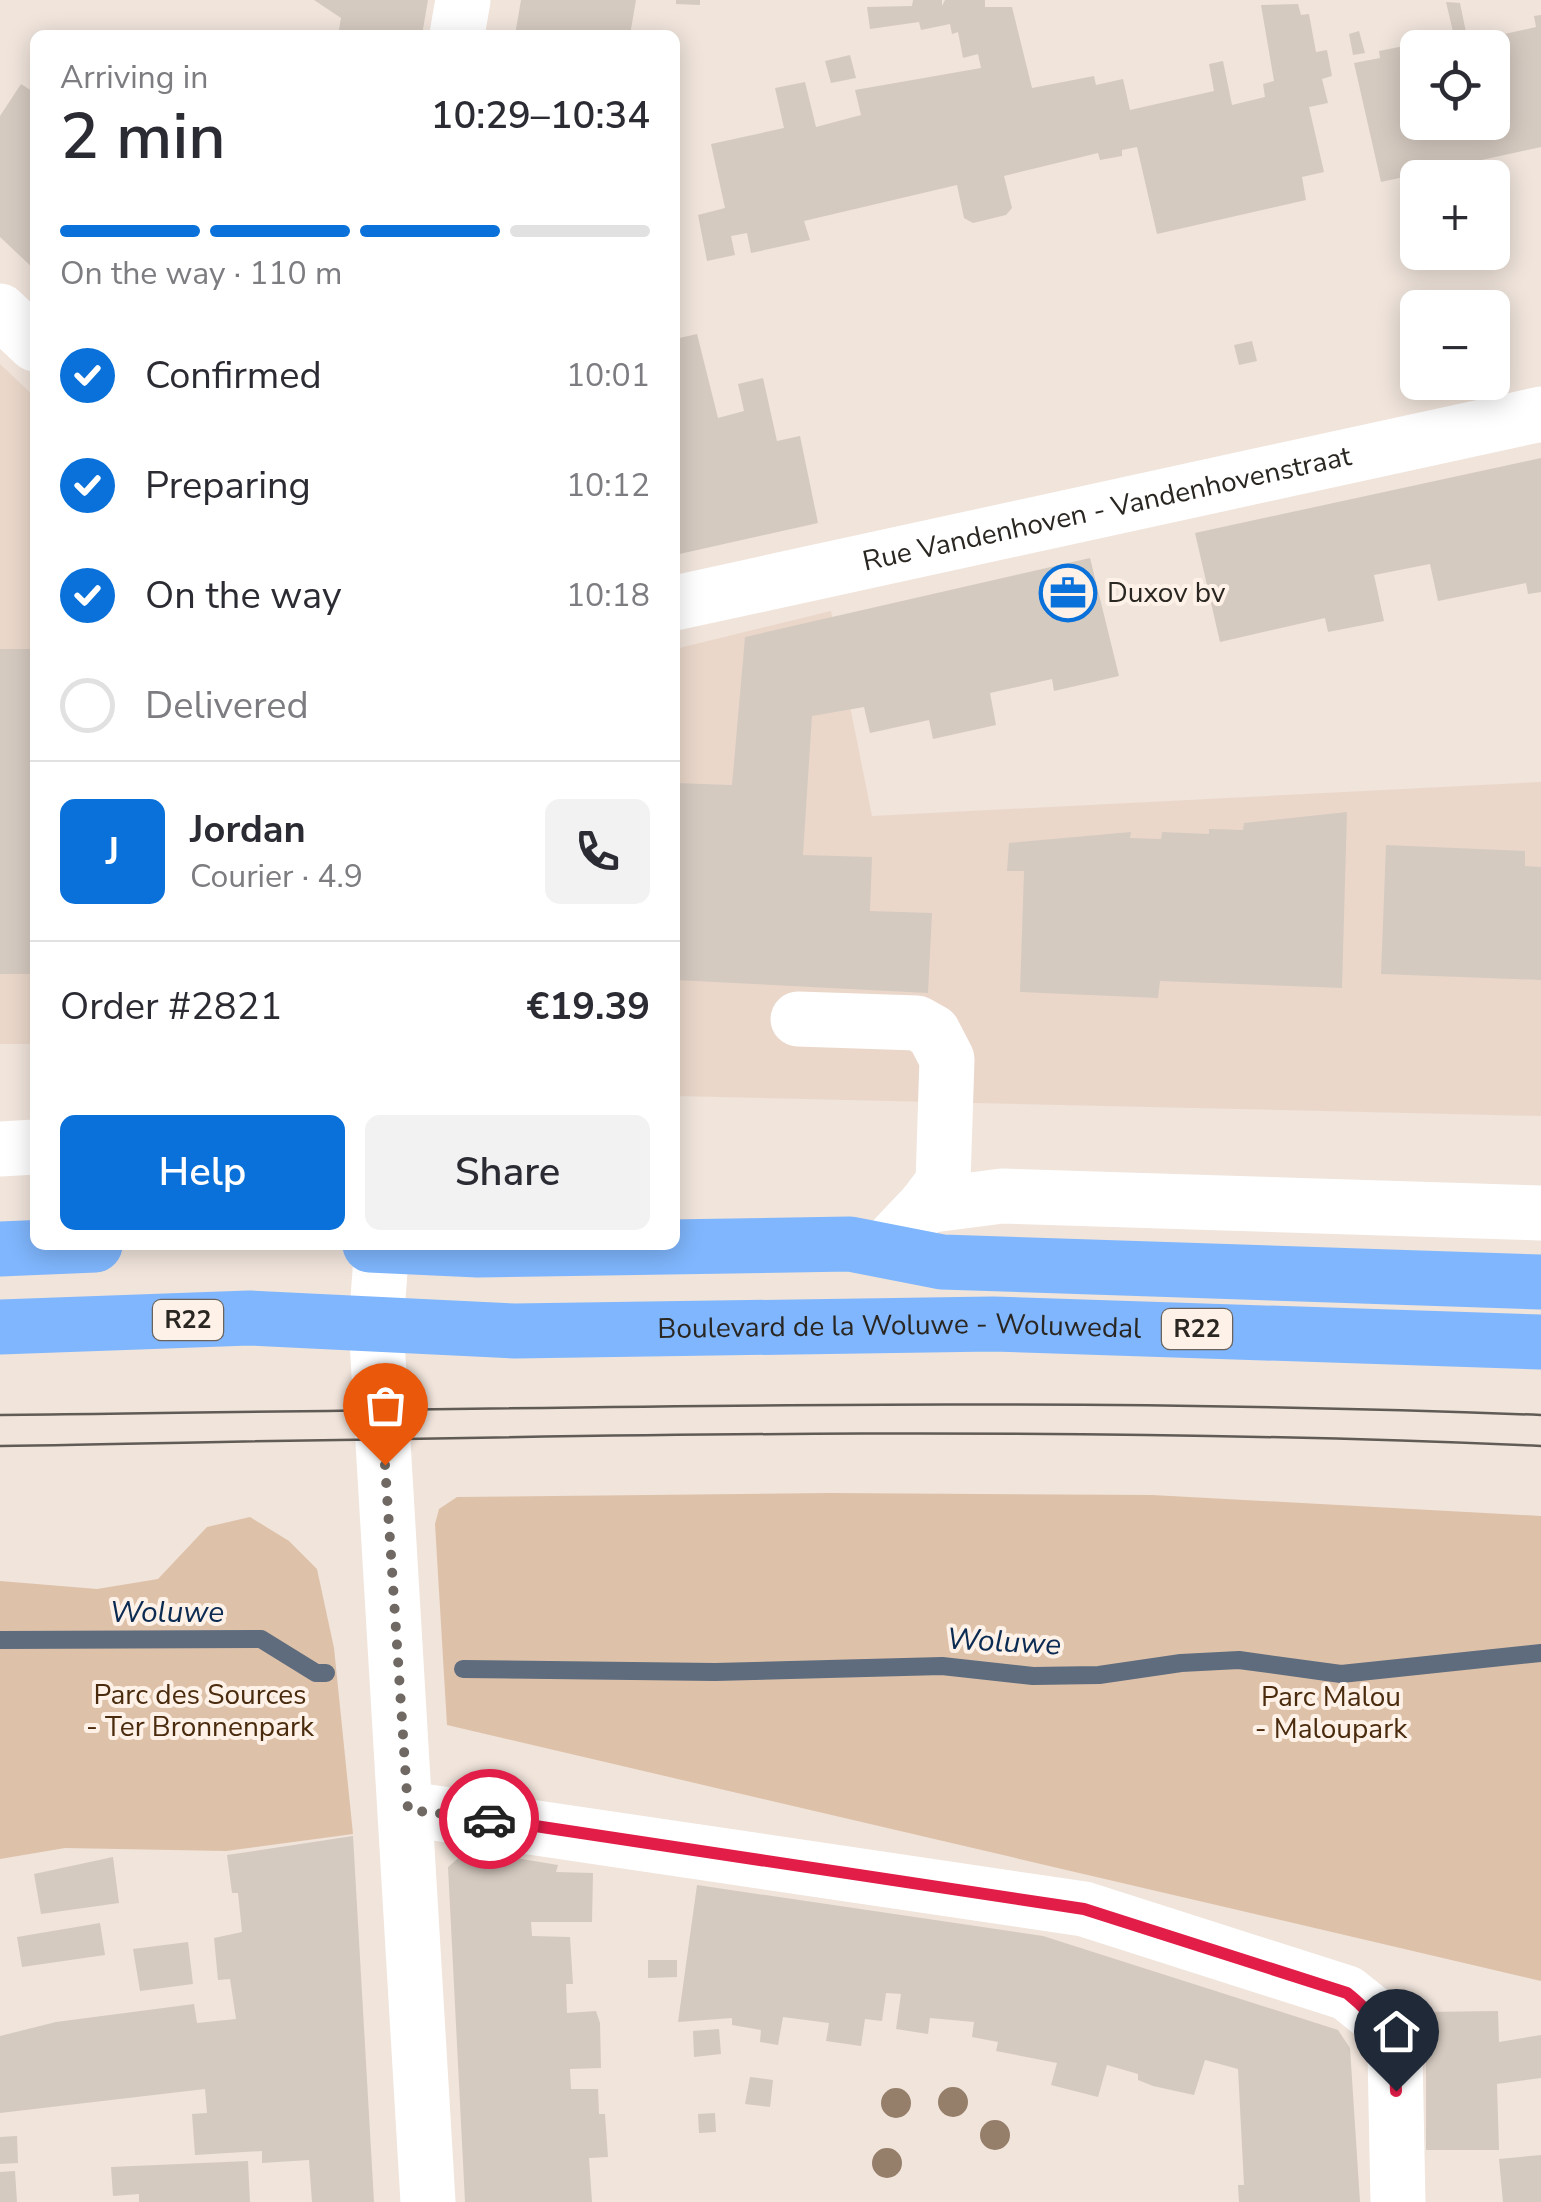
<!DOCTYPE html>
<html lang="en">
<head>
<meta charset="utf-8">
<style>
  :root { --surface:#fff; --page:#f2f2f3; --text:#2b2b33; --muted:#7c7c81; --line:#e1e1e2; --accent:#0971d9 }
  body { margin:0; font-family:"Nunito Sans",sans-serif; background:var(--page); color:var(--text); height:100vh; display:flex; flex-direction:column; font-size:38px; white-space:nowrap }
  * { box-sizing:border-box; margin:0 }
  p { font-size:32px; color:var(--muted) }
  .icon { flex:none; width:55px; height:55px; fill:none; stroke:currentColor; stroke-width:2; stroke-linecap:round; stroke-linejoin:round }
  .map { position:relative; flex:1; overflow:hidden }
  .panel { position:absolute; left:30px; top:30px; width:650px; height:1220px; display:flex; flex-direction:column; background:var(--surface); border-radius:15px; box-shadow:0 5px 25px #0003 }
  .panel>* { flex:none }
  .controls { position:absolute; left:1400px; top:30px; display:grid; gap:20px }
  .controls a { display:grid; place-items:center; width:110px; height:110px; border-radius:15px; background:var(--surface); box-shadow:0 5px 25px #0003; font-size:50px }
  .pin { position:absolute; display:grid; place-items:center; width:85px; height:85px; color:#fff; margin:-102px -42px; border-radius:50% 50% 50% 0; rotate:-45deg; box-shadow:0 0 10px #0007 }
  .pin .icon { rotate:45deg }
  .courier { position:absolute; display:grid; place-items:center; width:100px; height:100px; margin:-50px; border:8px solid #e11d48; border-radius:50%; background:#fff; color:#222; box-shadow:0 2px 12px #0007 }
  .summary em { font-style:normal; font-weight:600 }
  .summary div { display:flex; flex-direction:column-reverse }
  .summary { display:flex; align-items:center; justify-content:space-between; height:170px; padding:0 30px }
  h1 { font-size:65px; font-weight:600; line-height:75px }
  .bar { display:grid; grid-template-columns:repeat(4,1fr); gap:15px 10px; align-content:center; height:120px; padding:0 30px }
  .bar i { height:12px; border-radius:8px; background:var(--line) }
  .bar .active { background:var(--accent) }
  .bar p { grid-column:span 4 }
  .line { display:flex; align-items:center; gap:25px; padding:0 30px; border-top:2px solid var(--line) }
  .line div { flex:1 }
  .round { display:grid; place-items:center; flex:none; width:105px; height:105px; border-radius:15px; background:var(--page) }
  ol { padding:0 30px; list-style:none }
  li { display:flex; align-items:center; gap:30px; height:110px }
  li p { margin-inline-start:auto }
  li .icon { padding:10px; border-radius:50%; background:var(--accent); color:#fff; stroke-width:4 }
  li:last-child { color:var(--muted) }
  li i { width:55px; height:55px; border:5px solid var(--line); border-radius:50% }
  .button { display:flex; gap:20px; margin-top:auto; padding:20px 30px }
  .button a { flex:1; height:115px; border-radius:15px; background:var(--accent); color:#fff; font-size:40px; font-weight:600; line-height:115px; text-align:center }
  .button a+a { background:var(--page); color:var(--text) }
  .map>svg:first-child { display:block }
</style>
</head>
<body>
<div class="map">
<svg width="1541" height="2202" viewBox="0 0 1541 2202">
  <rect width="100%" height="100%" fill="#f0e4db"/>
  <!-- built -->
  <path fill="#ead7ca" d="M 0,364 L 35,397 L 35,1044 L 0,1044 Z
    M 831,611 L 872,816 L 1541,782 L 1541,1116 L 675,1096 L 675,649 Z"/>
  <!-- green -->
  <path fill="#dec1a9" d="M 829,1493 L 1152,1495 L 1541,1516 L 1541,1981 L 447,1725 L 435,1524 L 439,1509 L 457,1497 Z
    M 250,1517 L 289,1541 L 317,1569 L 334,1648 L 353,1834 L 226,1851 L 65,1848 L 0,1859 L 0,1581 L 97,1589 L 158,1579 L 207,1527 Z"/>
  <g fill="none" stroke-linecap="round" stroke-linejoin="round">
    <!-- stream -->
    <path stroke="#5e6c7e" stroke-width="18" d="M 0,1640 L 261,1639 L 316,1673 L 326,1673
      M 463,1669 L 715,1672 L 942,1666 L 1033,1676 L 1099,1675 L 1181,1663 L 1239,1660 L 1341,1674 L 1541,1653"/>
  </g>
  <!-- building -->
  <path fill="#d5cac0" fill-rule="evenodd" d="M 314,0 L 428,0 L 422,35 L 338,35 L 341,18 Z
    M 521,0 L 636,0 L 630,35 L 515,35 Z
    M 676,0 L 700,0 L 700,5 L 676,4 Z
    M 913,0 L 942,0 L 942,6 L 945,0 L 985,0 L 985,7 L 1012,7 L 1032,88 L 1094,76 L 1096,85 L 1123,79 L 1130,110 L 1214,91 L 1209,64 L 1223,61 L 1232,105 L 1265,97 L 1263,84 L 1274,81 L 1261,5 L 1298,4 L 1301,15 L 1309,14 L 1316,52 L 1327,50 L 1332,76 L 1322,79 L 1328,103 L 1309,107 L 1324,172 L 1302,177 L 1306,200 L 1157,234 L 1137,147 L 1122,150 L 1122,156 L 1100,160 L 1098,153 L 1004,176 L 1012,208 L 1006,215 L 973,223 L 964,218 L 957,185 L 804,221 L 810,240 L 751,253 L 747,233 L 731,236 L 735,255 L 707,261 L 698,215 L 725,208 L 711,144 L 784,128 L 775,88 L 805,82 L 816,127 L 861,115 L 855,90 L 981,68 L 978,54 L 963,58 L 958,32 L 952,34 L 950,24 L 921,30 L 919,22 L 870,29 L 867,7 L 912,6 Z
    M 1446,2 L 1460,3 L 1468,42 L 1536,27 L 1534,16 L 1541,15 L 1541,147 L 1381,182 L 1354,63 L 1380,58 L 1379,51 L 1454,36 ZM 1418,48 L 1492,48 L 1492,122 L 1418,122 Z
    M 1359,31 L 1365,53 L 1353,55 L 1349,34 Z
    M 850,55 L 856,78 L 831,83 L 825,61 Z
    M 21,84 L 35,93 L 35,270 L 0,237 L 0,116 Z
    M 697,334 L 718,418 L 744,411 L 738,384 L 763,378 L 777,441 L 800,436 L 818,523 L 675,555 L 675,339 Z
    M 1252,341 L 1257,361 L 1239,365 L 1234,345 Z
    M 1541,458 L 1541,592 L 1528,594 L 1526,583 L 1438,601 L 1430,564 L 1374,575 L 1384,621 L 1328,632 L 1325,618 L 1220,642 L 1195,533 Z
    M 1090,558 L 1119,676 L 1054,691 L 1052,679 L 990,693 L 996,725 L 933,739 L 929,720 L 870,733 L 864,707 L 812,716 L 803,855 L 872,857 L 870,911 L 932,913 L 928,993 L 675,980 L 675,783 L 732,785 L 745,637 Z
    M 0,649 L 35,649 L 35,974 L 0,974 Z
    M 1347,812 L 1342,988 L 1160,981 L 1158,998 L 1020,992 L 1024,871 L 1007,871 L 1009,843 L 1131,832 L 1130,838 L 1161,839 L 1162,832 L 1209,834 L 1209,829 L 1243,830 L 1244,823 Z
    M 1386,845 L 1525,851 L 1525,866 L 1541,867 L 1541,980 L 1381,974 Z
    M 353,1836 L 374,2202 L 312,2202 L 309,2160 L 262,2163 L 262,2151 L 195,2155 L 192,2114 L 207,2113 L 205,2089 L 0,2113 L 0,2036 L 56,2022 L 194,2004 L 197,2023 L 236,2019 L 230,1979 L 218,1980 L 214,1938 L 242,1932 L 238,1893 L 232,1893 L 227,1855 Z
    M 462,1855 L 503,1856 L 558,1865 L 556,1872 L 593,1873 L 592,1922 L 531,1922 L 532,1936 L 570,1937 L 573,1984 L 566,1984 L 567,2013 L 596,2011 L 600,2023 L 601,2068 L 570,2069 L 571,2089 L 598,2089 L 599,2114 L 605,2114 L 608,2157 L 589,2158 L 592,2202 L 465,2202 L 448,1867 Z
    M 113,1857 L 119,1903 L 41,1914 L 34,1874 Z
    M 697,1885 L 1043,1936 L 1338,2030 L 1350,2048 L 1360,2202 L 1239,2202 L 1238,2185 L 1244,2185 L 1238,2069 L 1205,2060 L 1194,2095 L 1153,2086 L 1138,2080 L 1138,2074 L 1107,2065 L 1098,2097 L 1051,2085 L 1057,2063 L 996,2051 L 998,2042 L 972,2037 L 974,2022 L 930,2018 L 928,2034 L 896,2029 L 901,1994 L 886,1993 L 882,2021 L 865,2019 L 861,2046 L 826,2041 L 829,2023 L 783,2017 L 778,2045 L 760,2042 L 761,2030 L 732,2025 L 732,2018 L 678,2022 Z
    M 100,1923 L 105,1955 L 22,1967 L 17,1937 Z
    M 188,1942 L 193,1984 L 140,1991 L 133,1949 Z
    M 648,1960 L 677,1960 L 677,1977 L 648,1978 Z
    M 1498,2011 L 1499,2042 L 1541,2035 L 1541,2078 L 1497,2084 L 1499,2150 L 1426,2150 L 1426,2012 Z
    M 719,2029 L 721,2054 L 694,2057 L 693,2031 Z
    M 750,2077 L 773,2080 L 770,2107 L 745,2104 Z
    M 715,2113 L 716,2132 L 699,2133 L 698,2114 Z
    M 17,2136 L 18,2163 L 0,2164 L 0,2137 Z
    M 1541,2155 L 1541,2202 L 1503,2202 L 1499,2159 Z
    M 248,2161 L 250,2202 L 139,2202 L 139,2194 L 113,2196 L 111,2167 Z
    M 15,2171 L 17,2202 L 0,2202 L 0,2172 Z"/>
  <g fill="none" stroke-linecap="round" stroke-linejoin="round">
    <!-- minor -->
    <g stroke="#fff" stroke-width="55">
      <path d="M 457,35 L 463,0"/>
      <path d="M 0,311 L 35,344"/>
      <path id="s1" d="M 675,603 L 1541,414"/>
      <path d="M 798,1019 L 917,1023 L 933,1032 L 947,1059 L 943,1182 L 925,1206"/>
      <path d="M 0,1149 L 35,1147"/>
      <path d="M 382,1245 L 376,1324 L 428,2202"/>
      <path d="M 886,1247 L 925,1206 L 1002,1196 L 1541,1213"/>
      <path d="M 408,1809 L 1084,1909 L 1347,1993 L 1377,2017 L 1395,2054 L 1398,2202"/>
    </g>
    <!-- highway -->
    <g stroke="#7fb6fd" stroke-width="55">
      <path d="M 370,1245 L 478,1250 L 850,1244 L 942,1262 L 1541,1282"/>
      <path d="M 0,1249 L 95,1245"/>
      <path id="s2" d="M 0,1327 L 249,1318 L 515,1331 L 993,1324 L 1541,1342"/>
    </g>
    <!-- tram -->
    <path stroke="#615b55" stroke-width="2.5" d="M 0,1415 C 514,1410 1027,1394 1541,1415
      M 0,1446 C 514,1437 1028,1423 1541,1446"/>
  </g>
  <!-- trees -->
  <g fill="#957e6a">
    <circle cx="953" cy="2102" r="15"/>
    <circle cx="896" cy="2103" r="15"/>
    <circle cx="995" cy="2135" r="15"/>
    <circle cx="887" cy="2163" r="15"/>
  </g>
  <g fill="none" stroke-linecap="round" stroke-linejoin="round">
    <!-- done -->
    <path stroke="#6f6863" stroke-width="10" stroke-dasharray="0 18" d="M 385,1465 L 408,1810 L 489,1819"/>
    <!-- route -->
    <path stroke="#e11d48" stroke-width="12" d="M 489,1819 L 1084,1909 L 1347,1993 C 1382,2021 1395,2045 1396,2091"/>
  </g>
  <!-- icons -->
  <defs>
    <g id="office-ring" transform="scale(2.875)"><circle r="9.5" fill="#fef2e8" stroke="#0971d9" stroke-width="1.5"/><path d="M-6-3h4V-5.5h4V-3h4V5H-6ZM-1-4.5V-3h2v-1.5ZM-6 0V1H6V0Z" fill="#0971d9"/></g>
  </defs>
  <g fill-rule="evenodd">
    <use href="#office-ring" x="1068" y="593"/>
  </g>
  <g text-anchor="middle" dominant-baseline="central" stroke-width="8" stroke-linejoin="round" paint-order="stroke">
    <!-- shield labels -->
    <g fill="#fef2e8" stroke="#6a635d" stroke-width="2.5">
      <rect x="153" y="1300" width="70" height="40" rx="8"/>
      <rect x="1162" y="1309" width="70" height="40" rx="8"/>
    </g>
    <g font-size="25" font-weight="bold" fill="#2a2622">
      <text x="188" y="1320">R22</text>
      <text x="1197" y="1329">R22</text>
    </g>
    <!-- street labels -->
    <g font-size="28" fill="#2a2622" stroke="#fef2e8">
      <text stroke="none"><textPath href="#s1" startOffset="442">Rue Vandenhoven - Vandenhovenstraat</textPath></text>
      <text stroke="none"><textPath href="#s2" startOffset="900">Boulevard de la Woluwe - Woluwedal</textPath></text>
    </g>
    <!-- poi labels -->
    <g font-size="28" fill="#2a2622" stroke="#fef2e8" text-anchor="start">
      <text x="1107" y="593">Duxov bv</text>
    </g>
    <!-- park labels -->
    <g font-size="28" fill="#4b2b0d" stroke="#fef2e8">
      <text x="200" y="1695">Parc des Sources<tspan x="200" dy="32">- Ter Bronnenpark</tspan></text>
      <text x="1331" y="1697">Parc Malou<tspan x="1331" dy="32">- Maloupark</tspan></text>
    </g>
    <!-- water labels -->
    <g font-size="30" font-style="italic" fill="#0b2b52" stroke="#fef2e8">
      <text x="167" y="1612">Woluwe</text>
      <text transform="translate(1004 1642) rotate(3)">Woluwe</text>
    </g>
  </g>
</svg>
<div class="controls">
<a><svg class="icon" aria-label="locate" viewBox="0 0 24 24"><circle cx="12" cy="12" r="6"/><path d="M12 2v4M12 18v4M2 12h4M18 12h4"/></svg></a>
<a>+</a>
<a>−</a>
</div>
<div class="pin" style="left:385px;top:1465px;background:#ea580c"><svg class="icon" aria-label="bag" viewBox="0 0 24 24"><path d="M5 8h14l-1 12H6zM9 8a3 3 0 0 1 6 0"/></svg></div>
<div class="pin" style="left:1396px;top:2091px;background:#1f2937"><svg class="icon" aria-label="home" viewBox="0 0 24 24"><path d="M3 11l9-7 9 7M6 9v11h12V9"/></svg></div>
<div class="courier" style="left:489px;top:1819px"><svg class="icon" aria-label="car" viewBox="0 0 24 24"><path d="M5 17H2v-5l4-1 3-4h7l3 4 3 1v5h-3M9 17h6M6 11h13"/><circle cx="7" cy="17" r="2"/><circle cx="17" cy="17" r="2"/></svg></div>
<section class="panel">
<div class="summary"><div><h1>2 min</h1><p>Arriving in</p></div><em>10:29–10:34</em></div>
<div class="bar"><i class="active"></i><i class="active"></i><i class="active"></i><i></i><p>On the way · 110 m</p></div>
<ol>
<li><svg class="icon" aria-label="check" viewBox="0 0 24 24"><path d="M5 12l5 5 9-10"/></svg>Confirmed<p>10:01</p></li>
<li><svg class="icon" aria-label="check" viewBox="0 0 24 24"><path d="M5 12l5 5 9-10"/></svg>Preparing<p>10:12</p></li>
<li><svg class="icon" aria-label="check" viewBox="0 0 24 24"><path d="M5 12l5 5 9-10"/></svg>On the way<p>10:18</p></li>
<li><i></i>Delivered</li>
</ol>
<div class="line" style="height:180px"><b class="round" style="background:var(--accent);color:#fff">J</b><div><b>Jordan</b><p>Courier · 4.9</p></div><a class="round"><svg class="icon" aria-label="phone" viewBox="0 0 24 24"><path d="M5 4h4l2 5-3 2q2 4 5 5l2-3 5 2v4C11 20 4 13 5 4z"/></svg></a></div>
<div class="line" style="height:130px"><div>Order #2821</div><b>€19.39</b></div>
<div class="button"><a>Help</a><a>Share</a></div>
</section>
</div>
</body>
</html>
